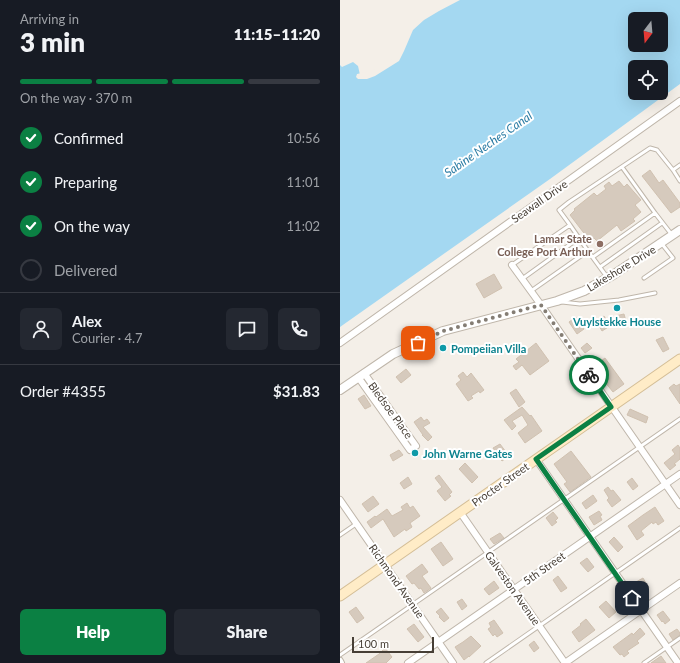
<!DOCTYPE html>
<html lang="en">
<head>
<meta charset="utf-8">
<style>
  :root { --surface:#171b24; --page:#242831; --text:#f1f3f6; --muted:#9ea1a6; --line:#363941; --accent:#0b8043 }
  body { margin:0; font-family:Lato,sans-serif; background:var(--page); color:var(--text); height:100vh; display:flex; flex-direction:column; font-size:15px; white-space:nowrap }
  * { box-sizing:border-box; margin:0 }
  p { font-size:13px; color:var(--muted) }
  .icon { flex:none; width:22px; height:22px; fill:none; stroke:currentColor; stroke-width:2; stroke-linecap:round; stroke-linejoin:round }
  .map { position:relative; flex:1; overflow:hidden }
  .panel { display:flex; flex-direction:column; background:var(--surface); width:340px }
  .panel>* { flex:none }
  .needle { width:26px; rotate:196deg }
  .fabs { position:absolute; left:288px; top:12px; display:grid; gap:8px }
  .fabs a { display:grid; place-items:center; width:40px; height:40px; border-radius:6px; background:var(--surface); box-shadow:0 4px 16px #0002; font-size:20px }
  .scale { position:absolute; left:12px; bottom:10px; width:82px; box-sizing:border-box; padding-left:4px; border:2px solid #473f36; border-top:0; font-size:11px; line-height:14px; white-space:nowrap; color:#473f36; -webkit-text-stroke:3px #fff; paint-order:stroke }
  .pin { position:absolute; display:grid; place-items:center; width:34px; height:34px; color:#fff; margin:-17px; border-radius:8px; box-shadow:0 2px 6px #0006 }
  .courier { position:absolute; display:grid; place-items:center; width:40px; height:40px; margin:-20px; border:3px solid #0b8043; border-radius:50%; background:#fff; color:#222; box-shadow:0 1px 5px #0007 }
  .summary em { font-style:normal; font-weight:800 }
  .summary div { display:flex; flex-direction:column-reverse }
  .summary { display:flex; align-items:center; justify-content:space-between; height:68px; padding:0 20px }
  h1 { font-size:26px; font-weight:800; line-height:30px }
  .bar { display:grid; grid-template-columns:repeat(4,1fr); gap:6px 4px; align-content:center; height:48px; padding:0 20px }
  .bar i { height:5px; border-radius:3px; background:var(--line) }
  .bar .selected { background:var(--accent) }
  .bar p { grid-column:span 4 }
  .line { display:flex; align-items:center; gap:10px; padding:0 20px; border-top:1px solid var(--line) }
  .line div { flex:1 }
  .round { display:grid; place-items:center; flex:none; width:42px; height:42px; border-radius:6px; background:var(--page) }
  ol { padding:0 20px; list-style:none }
  li { display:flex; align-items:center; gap:12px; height:44px }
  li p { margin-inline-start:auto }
  li .icon { padding:4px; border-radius:50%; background:var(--accent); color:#fff; stroke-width:4 }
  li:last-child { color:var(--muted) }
  li i { width:22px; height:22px; border:2px solid var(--line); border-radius:50% }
  .button { display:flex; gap:8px; margin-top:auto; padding:8px 20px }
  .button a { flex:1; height:46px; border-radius:6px; background:var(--accent); color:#fff; font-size:16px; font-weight:800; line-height:46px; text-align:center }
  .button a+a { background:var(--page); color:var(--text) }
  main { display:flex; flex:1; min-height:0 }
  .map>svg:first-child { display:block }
</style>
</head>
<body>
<main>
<section class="panel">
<div class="summary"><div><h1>3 min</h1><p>Arriving in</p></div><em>11:15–11:20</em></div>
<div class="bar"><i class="selected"></i><i class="selected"></i><i class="selected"></i><i></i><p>On the way · 370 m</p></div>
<ol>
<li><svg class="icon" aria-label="check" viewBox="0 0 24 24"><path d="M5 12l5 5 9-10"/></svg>Confirmed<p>10:56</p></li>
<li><svg class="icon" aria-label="check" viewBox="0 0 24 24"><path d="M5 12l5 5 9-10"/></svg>Preparing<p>11:01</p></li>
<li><svg class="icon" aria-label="check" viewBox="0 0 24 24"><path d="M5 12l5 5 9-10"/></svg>On the way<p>11:02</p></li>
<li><i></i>Delivered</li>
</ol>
<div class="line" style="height:72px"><a class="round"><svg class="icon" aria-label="person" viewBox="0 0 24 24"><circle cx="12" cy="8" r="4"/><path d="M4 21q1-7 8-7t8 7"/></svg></a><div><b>Alex</b><p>Courier · 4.7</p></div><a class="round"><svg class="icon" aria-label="chat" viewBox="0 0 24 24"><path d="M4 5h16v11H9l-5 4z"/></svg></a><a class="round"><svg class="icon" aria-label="phone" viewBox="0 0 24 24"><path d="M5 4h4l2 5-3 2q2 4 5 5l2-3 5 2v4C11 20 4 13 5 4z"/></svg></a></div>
<div class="line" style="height:52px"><div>Order #4355</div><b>$31.83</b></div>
<div class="button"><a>Help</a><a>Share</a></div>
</section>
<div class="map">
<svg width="340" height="663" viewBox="0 0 340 663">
  <rect width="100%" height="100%" fill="#f4efe8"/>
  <!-- water -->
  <path fill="#a4d8f1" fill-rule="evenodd" d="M 111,0 L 340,0 L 340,84 L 210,179 L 0,327 L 0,65 L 2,67 L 13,62 L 18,66 L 20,75 L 32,73 L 56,59 L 71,27 ZM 295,19 L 321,19 L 321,45 L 295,45 ZM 295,67 L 321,67 L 321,93 L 295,93 Z"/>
  <!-- pier -->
  <path fill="#f4efe8" d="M 106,0 L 120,0 L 99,11 L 84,20 L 73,30 L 64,51 L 59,61 L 35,76 L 27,79 L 18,79 L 16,77 L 17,74 L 31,71 L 54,58 L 69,25 L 94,7 Z"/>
  <!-- building -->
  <path fill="#d6cabd" stroke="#d0c1b0" d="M 310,170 L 319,183 L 323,180 L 340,203 L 340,207 L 331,213 L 302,176 Z
    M 279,181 L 284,187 L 287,184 L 301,200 L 295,205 L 301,212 L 293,219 L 295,221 L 281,231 L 277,225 L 257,241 L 254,238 L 250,241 L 230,215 L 235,210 L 234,209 L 254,193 L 257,196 L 266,189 L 264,186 L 269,182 L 272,186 Z
    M 154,274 L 162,288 L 144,298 L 136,284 Z
    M 284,314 L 287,325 L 277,327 L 275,316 Z
    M 264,316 L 270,326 L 262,331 L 258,324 L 262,322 L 260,319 Z
    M 236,317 L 244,329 L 237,334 L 229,322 Z
    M 323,337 L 329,349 L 323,352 L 316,340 Z
    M 196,343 L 209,361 L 190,375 L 182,365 L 176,370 L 173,366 L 179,362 L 176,359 Z
    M 247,343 L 252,348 L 245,353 L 241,348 Z
    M 265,358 L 284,384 L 273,392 L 265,382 L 269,379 L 258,363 Z
    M 66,369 L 71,375 L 61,383 L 56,377 Z
    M 123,372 L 127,377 L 131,373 L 144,390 L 140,393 L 139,391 L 131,396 L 133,398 L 128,401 L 116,384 L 121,380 L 118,376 Z
    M 334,384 L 336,386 L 340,384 L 340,404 L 329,388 Z
    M 176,389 L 185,402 L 179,407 L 170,393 Z
    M 24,395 L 31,406 L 25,409 L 18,399 Z
    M 182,407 L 190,416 L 191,415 L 202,431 L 185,443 L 178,433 L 188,425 L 182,415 L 172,421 L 176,426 L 172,430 L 164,420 Z
    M 290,409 L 308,417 L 306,423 L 287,415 Z
    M 81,417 L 84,421 L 87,419 L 90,423 L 83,427 L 92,437 L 88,441 L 82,435 L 83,435 L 74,422 Z
    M 160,444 L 169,456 L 162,461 L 153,448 Z
    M 338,445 L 340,448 L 340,459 L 334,464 L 336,465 L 330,470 L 324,463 L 335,454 L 332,450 Z
    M 59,450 L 63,455 L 53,461 L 50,455 Z
    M 231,451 L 251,477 L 230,492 L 224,484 L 227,482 L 214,464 Z
    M 125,463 L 138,477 L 132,483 L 119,469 Z
    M 99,475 L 112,492 L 109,495 L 111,496 L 105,501 L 97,491 L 102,487 L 95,478 Z
    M 68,477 L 72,484 L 64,489 L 60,483 Z
    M 292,478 L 298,486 L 293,490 L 287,482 Z
    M 268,487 L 271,491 L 273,490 L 281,500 L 272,507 L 267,500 L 269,498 L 264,490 Z
    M 253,495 L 257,501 L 246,509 L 242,503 Z
    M 33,496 L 39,504 L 28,512 L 22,504 Z
    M 67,503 L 70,508 L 73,506 L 80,516 L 70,523 L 72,527 L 66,531 L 65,529 L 54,537 L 43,519 L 31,528 L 27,522 L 35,516 L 36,517 L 47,509 L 52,516 L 63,510 L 61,507 Z
    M 315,507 L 324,521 L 318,525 L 316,522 L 313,524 L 312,522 L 301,531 L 304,535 L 297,540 L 288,526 L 303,515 Z
    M 259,511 L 262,515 L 260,516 L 262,520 L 254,525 L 249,517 Z
    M 213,512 L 218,518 L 215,521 L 217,522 L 212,526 L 206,518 Z
    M 160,533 L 164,538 L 154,544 L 150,539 Z
    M 274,537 L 283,547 L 278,552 L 269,542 Z
    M 101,542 L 113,559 L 103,566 L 91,549 Z
    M 247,558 L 254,567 L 248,572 L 240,563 Z
    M 82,564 L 88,572 L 82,576 L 91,588 L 84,593 L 81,588 L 79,589 L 74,583 L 72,584 L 66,576 Z
    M 218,576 L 227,588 L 221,592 L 213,580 Z
    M 303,578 L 309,588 L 303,592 L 296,582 Z
    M 154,581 L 159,588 L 149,595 L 144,589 Z
    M 122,599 L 127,606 L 122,610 L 117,602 Z
    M 266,601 L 276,612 L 269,618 L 259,607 Z
    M 16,607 L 24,618 L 17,623 L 9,612 Z
    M 101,608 L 109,618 L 104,622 L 99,617 L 100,616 L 96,612 Z
    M 323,611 L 330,620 L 325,624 L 323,621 L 322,622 L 317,615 Z
    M 246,619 L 255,630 L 239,642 L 232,632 L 241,625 L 240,624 Z
    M 154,620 L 163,633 L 157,637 L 155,634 L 153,636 L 148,629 L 151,627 L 149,623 Z
    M 74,624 L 84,637 L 78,642 L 67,629 Z
    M 300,628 L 305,634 L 297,641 L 299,643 L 287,651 L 289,653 L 284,657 L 282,654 L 280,655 L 273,647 L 292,633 L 293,635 Z
    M 337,629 L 340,633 L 340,635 L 333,640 L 329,634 Z
    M 131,636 L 141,646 L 129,657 L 129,656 L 124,660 L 115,647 L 123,642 Z
    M 194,641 L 199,648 L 194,652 L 189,645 Z
    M 45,648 L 52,657 L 46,663 L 26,663 L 39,654 Z
    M 321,656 L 326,663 L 311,663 Z"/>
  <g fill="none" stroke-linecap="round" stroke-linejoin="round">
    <!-- service casing -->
    <g stroke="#bfb6aa" stroke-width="5">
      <path id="service" d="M 333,170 L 340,181
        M 315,213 L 332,235
        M 248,251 L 267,277
        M 253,257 L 315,213 L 282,167
        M 172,265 L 230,225 L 219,210 L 229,202 L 310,148 L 317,150 L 333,170 L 340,165
        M 260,267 L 322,223
        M 304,278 L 333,258 L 322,244
        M 182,279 L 239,238
        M 191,291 L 248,251 L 230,225
        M 222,302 L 240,304 L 279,300 L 315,293
        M 0,535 L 16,524
        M 0,655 L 340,419
        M 146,663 L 340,528
        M 304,663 L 340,638"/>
    </g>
    <!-- minor casing -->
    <g stroke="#bfb6aa" stroke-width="8">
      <path id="minor" d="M 172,265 L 201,305 L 340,505
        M 0,343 L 340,101
        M 18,377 L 70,450 L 76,446 L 24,373
        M 196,459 L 338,663
        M 0,500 L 113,663
        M 120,512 L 225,663
        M 0,661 L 1,663
        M 68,663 L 340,474
        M 225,663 L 340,583"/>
    </g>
    <!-- tertiary casing -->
    <g stroke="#bfb6aa" stroke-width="10">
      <path id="tertiary" d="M 0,390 L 53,354 L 103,331 L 217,301 L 244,291 L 273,275 L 340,230"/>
    </g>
    <!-- secondary casing -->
    <g stroke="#d4be97" stroke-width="11">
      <path id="secondary" d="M 0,596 L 340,359"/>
    </g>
    <!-- service -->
    <use href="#service" stroke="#fff" stroke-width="3"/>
    <!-- minor -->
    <use href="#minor" stroke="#fff" stroke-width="6"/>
    <!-- tertiary -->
    <use href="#tertiary" stroke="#fff" stroke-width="8"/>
    <!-- secondary -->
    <use href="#secondary" stroke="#ffecc7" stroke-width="9"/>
  </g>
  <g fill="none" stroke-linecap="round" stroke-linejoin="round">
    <!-- done -->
    <path stroke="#847d74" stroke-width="4" stroke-dasharray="0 7.2" d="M 78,343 L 103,331 L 201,305 L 249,375"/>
    <!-- route -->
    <path stroke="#0b8043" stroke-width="5" d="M 249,375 L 271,407 L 196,459 L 292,598"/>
  </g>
  <!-- markers -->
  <circle fill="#8d6e63" stroke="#fff" stroke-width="1.5" cx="260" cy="244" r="4"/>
  <g fill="#0f9aa8" stroke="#fff" stroke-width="1.5">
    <circle cx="277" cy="308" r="4"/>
    <circle cx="103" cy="348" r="4"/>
    <circle cx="75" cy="453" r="4"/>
  </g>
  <g text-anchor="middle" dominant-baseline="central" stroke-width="4" stroke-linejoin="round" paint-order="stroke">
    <!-- street labels -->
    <g font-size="11" fill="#473f36" stroke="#fff">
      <text transform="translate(199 201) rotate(-35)">Seawall Drive</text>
      <text transform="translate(281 268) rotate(-31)">Lakeshore Drive</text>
      <text transform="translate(51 410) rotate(54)">Bledsoe Place</text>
      <text transform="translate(160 484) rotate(-35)">Procter Street</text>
      <text transform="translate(204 568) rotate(-35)">5th Street</text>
      <text transform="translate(57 581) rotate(55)">Richmond Avenue</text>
      <text transform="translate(173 588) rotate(55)">Galveston Avenue</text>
    </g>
    <!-- education labels -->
    <g font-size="11" font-weight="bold" fill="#785e54" stroke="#fff" text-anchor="end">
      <text x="252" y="238">Lamar State<tspan x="252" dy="13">College Port Arthur</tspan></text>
    </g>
    <!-- culture labels -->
    <g font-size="11" font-weight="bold" fill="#0d838f" stroke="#fff" text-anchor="start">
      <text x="277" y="321" text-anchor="middle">Vuylstekke House</text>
      <text x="111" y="348">Pompeiian Villa</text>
      <text x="83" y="453">John Warne Gates</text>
    </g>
    <!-- water labels -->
    <g font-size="12" font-style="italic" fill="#2b7ca4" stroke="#fff">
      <text transform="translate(148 144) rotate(-35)">Sabine Neches Canal</text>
    </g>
  </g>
</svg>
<div class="fabs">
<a><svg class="needle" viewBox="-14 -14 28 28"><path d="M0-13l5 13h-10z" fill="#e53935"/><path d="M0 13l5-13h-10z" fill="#9ea1a6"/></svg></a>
<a><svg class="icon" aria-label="locate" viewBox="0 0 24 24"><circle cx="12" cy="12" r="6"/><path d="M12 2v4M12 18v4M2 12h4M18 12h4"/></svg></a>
</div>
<div class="scale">100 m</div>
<div class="pin" style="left:78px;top:343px;background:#ea580c"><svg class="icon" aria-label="bag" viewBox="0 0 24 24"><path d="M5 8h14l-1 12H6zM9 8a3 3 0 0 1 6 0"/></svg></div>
<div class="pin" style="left:292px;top:598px;background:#1f2937"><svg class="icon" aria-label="home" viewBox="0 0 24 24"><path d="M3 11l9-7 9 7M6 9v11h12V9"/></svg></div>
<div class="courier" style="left:249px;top:375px"><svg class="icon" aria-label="bike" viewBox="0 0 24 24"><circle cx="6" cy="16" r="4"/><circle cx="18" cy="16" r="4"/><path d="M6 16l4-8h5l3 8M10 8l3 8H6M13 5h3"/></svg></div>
</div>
</main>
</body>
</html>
